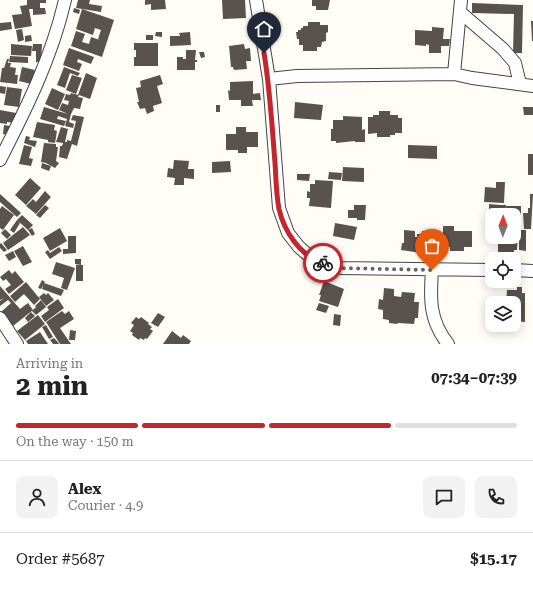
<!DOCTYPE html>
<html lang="en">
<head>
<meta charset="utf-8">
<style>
  :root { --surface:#fff; --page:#f2f2f2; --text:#222; --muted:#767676; --line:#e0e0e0; --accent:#c4262e }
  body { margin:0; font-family:"Roboto Serif",serif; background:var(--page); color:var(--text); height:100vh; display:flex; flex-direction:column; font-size:15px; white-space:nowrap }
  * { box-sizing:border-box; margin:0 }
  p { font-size:13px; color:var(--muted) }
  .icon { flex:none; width:22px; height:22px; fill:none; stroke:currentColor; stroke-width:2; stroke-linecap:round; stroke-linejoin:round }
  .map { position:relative; height:344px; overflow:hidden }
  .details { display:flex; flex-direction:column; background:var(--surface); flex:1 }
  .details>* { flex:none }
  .needle { width:26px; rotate:1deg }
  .fabs { position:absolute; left:485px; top:208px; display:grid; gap:8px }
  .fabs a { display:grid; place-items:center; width:36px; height:36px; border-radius:8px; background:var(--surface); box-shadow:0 2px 10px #0003; font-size:20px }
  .pin { position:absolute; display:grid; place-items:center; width:34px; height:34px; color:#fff; margin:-41px -17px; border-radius:50% 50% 50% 0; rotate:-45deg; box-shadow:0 0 4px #0007 }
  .pin .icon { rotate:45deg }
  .courier { position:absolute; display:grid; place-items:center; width:40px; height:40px; margin:-20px; border:3px solid #c4262e; border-radius:50%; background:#fff; color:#222; box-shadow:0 1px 5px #0007 }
  .headline em { font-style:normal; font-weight:700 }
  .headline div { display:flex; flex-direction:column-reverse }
  .headline { display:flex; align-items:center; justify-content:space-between; height:68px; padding:0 16px }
  h1 { font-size:26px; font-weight:700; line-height:30px }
  .bar { display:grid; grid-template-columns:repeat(4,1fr); gap:6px 4px; align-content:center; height:48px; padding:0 16px }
  .bar i { height:5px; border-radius:3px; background:var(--line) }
  .bar .current { background:var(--accent) }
  .bar p { grid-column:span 4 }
  .line { display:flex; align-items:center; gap:10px; padding:0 16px; border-top:1px solid var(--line) }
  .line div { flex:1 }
  .round { display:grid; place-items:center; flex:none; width:42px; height:42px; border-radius:8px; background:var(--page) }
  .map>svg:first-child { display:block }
</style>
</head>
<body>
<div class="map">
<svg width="533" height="344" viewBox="0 0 533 344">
  <rect width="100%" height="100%" fill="#fffdf5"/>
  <!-- building -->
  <path fill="#5a524d" d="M 27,0 L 46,0 L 46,3 L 40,3 L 40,8 L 45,8 L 46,14 L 33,15 L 33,9 L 29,9 L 32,26 L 15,29 L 12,15 L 22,14 L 20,6 L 27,5 Z
    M 78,0 L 90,0 L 89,4 L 102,6 L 101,12 L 76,8 Z
    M 145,0 L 165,0 L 166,9 L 151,10 L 151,4 L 145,5 Z
    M 222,0 L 245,0 L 246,18 L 223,19 Z
    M 312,0 L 330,0 L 328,10 L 316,10 L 316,6 L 312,6 Z
    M 472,3 L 523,5 L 522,53 L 513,53 L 514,14 L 472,13 Z
    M 74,8 L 80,10 L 79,14 L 73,12 Z
    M 82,9 L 114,20 L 102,57 L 71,46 L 76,31 L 85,34 L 82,42 L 89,44 L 91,37 L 100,40 L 98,39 L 101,30 L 95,28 L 93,35 L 76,29 Z
    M 531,21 L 533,21 L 533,41 L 532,41 Z
    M 11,22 L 12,29 L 0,31 L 0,23 Z
    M 308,22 L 320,22 L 320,25 L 328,25 L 328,32 L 326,33 L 326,41 L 322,42 L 321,47 L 317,47 L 317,51 L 303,51 L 303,45 L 299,45 L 299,39 L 297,39 L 296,32 L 298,32 L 298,30 L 301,30 L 301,28 L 303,28 L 303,26 L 308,26 Z
    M 432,27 L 444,28 L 443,39 L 450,39 L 449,46 L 441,46 L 441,53 L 429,53 L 429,45 L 426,44 L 426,46 L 415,45 L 415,30 L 432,31 Z
    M 22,29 L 24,40 L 18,42 L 16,30 Z
    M 156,32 L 162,32 L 162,37 L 155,36 Z
    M 190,32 L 191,45 L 170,46 L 170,36 L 180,36 L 179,33 Z
    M 31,35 L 32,41 L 25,42 L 25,36 Z
    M 146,35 L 153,35 L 153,40 L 146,40 Z
    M 134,43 L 158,43 L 158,66 L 134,66 L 134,57 L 136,57 L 136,50 L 134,50 Z
    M 11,44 L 32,46 L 31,56 L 11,55 Z
    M 33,44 L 42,44 L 41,62 L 36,62 L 36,51 L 32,51 Z
    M 244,44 L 245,49 L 250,48 L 251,61 L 246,61 L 247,69 L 234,70 L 233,67 L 231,67 L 229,46 Z
    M 69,48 L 94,57 L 91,64 L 78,59 L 77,62 L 82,64 L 79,71 L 63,65 Z
    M 186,50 L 196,50 L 195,60 L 197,60 L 197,62 L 195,62 L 195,70 L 177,70 L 177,57 L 183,57 L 183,59 L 186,59 Z
    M 199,52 L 204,52 L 205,57 L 201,58 Z
    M 10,56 L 28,57 L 28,63 L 9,62 Z
    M 7,59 L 9,59 L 8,63 L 11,63 L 10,67 L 16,68 L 15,75 L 18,75 L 17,84 L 0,82 L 2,68 L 4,68 Z
    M 22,67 L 35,70 L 31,84 L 19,81 Z
    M 64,67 L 80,73 L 78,76 L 70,73 L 65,88 L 57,85 Z
    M 86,73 L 97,78 L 90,99 L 79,95 L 78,97 L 83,98 L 80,109 L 74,108 L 71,114 L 69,122 L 74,124 L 73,128 L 65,126 L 67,119 L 58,116 L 57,119 L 66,121 L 64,126 L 40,119 L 44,107 L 68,114 L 59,110 L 62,103 L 68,105 L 69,101 L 64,100 L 66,94 L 70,95 L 71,93 L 78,95 Z
    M 72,75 L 82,78 L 76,94 L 66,90 Z
    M 160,75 L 163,84 L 157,86 L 162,103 L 153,106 L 154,111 L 147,114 L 145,108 L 140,109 L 137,102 L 139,102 L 136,88 L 141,87 L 140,81 Z
    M 253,81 L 253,94 L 260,93 L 261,100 L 252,100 L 253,106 L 241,106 L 241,100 L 229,100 L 228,90 L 230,91 L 230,82 Z
    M 0,86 L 6,87 L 5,94 L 0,93 Z
    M 7,87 L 22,89 L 19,107 L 4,105 Z
    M 52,88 L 65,94 L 58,110 L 45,104 Z
    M 295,102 L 323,105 L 321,120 L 294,118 Z
    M 216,105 L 220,105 L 220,112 L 216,112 Z
    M 523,107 L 533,107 L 533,115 L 524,115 Z
    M 0,110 L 16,113 L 14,123 L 7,122 L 7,124 L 0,123 Z
    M 379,111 L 390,111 L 390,115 L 398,115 L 398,118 L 402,118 L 402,133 L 395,133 L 395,135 L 390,135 L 390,137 L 377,137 L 377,133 L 368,134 L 368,117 L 373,117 L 373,115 L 379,115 Z
    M 73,115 L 84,117 L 77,146 L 72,144 L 67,159 L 59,157 L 60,146 L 62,146 L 63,143 L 56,142 L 61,127 L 68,129 L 65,142 L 67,142 L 67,140 L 71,141 L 76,121 L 71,120 Z
    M 343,116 L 362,117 L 362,130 L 365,129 L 365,142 L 355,142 L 355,141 L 336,143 L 336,141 L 331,141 L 331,129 L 333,129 L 333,120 L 343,120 Z
    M 37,122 L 55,125 L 54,130 L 57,131 L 55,143 L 48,142 L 48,140 L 33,137 Z
    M 4,125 L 10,126 L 8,135 L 3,134 Z
    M 236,127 L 246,127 L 246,132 L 258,132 L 258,147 L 247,147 L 247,153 L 238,153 L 238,150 L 226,150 L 226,134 L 236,134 Z
    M 26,136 L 30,137 L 29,140 L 37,141 L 35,147 L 24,143 Z
    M 44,143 L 56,144 L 56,147 L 58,147 L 56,161 L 59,163 L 55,168 L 46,163 L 41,162 Z
    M 24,145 L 32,147 L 29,158 L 33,159 L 31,166 L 19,164 Z
    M 408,145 L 437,146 L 437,159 L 408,158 Z
    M 528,154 L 533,154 L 533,175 L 528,175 Z
    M 174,160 L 189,161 L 188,169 L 194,169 L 194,179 L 184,178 L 184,185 L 174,185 L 175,178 L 167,177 L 168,168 L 173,169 Z
    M 230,161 L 231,172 L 212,173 L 212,162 Z
    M 42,163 L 51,166 L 49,171 L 41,168 Z
    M 343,167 L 364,168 L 364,182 L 342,181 Z
    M 329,172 L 342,173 L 341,180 L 328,179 Z
    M 297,174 L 310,174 L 309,181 L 297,180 Z
    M 30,178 L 41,188 L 26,205 L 15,195 Z
    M 315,180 L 333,181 L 331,208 L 309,206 L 310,198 L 307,198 L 307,191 L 310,192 L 310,184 L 315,184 Z
    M 496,182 L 505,182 L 504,203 L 484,202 L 485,187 L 496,188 Z
    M 45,191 L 51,197 L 36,214 L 26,206 L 33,199 L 36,202 Z
    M 0,194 L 21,213 L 17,217 L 0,202 Z
    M 530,194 L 533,194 L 531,229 L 524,229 L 523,213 L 528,213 L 528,208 L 530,208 Z
    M 489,204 L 500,205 L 500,211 L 489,211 Z
    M 45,205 L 49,208 L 40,218 L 36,215 Z
    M 354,205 L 366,205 L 365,220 L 357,220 L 357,218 L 348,218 L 348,210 L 354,210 Z
    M 500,205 L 506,205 L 505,214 L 500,214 Z
    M 2,206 L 14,215 L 3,230 L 0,228 L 0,209 Z
    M 506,206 L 521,206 L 521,216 L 514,217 L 514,213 L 506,213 Z
    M 22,215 L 33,225 L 28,230 L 17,220 Z
    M 17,220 L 20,223 L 14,233 L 10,230 Z
    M 335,223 L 357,227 L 354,240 L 333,236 Z
    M 443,226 L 454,226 L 454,231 L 472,231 L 472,247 L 464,247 L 464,251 L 450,251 L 450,247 L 443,247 Z
    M 23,227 L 30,235 L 8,250 L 3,243 Z
    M 32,228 L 35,234 L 32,236 L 28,230 Z
    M 60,228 L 67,241 L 50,251 L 43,238 Z
    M 5,229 L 11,235 L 7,239 L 1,233 Z
    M 404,230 L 415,231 L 415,237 L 417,237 L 417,234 L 422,234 L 422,231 L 429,231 L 428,254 L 401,250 L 402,243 L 404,243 Z
    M 519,230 L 526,230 L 526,251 L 519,250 Z
    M 514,232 L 518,232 L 517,250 L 514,250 L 514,254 L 498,253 L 498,237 L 514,237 Z
    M 68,236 L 76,236 L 76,253 L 63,254 L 63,249 L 68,249 Z
    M 1,243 L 7,250 L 4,252 L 0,248 L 0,244 Z
    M 23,246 L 32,262 L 23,266 L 14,251 Z
    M 59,247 L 62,251 L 50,259 L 45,252 L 48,250 L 50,253 Z
    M 13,251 L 16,257 L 9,261 L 5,255 Z
    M 75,259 L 81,259 L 81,265 L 75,264 Z
    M 56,262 L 75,268 L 67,290 L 61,288 L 64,278 L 52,274 Z
    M 76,265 L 83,265 L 83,281 L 76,281 Z
    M 9,270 L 12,274 L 15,271 L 24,282 L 9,294 L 5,289 L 11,285 L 6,279 L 3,281 L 0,277 Z
    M 42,280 L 45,282 L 41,289 L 38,288 Z
    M 324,281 L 344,289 L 338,307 L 319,301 L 321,295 L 319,295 Z
    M 26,282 L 40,299 L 34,305 L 24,294 L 15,302 L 10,296 Z
    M 44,283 L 64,290 L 61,296 L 42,289 Z
    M 0,286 L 20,309 L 28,303 L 33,310 L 13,326 L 1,312 L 11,303 L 8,300 L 0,306 L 0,301 L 4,298 L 0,300 Z
    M 517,287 L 522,287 L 522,293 L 525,293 L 525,322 L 514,321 L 514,303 L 506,303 L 507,290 L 517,290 Z
    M 384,288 L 394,289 L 394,296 L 401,297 L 402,292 L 415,293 L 414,302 L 419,302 L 418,318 L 415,318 L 414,324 L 398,323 L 397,324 L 389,323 L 389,320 L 383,319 L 383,310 L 378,309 L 379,299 L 383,300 Z
    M 44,293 L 46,295 L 48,293 L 54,300 L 46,306 L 39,297 Z
    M 58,299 L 64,308 L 45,322 L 41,316 L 49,310 L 47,307 Z
    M 41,300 L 46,307 L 36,315 L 32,311 L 36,307 L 35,306 Z
    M 319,303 L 329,306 L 326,313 L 316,310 Z
    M 62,311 L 65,314 L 69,311 L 74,319 L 60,328 L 71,344 L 60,344 L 46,322 Z
    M 31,312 L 35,316 L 28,322 L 25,318 Z
    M 158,313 L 165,317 L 158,327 L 151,323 Z
    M 334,314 L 341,315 L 340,326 L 333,325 Z
    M 38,315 L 45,324 L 25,340 L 17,331 Z
    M 136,317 L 139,319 L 141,317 L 149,323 L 148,324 L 152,327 L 150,329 L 153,331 L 147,339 L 145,338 L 144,340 L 140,338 L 139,340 L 132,335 L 133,333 L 130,331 L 134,325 L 131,323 Z
    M 46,325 L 53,337 L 49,339 L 42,327 Z
    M 70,330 L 76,331 L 75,340 L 69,340 Z
    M 172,331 L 181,338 L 183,335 L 191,341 L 189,344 L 163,344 Z
    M 40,332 L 48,344 L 28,344 L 26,341 Z
    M 54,338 L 57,341 L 59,344 L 53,344 L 50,340 Z"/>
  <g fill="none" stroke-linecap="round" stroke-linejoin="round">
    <!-- street casing -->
    <g stroke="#444" stroke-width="14">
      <path id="street" d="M 256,0 L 269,79 L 279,208 L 288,233 L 299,247 L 315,261 L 337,268 L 492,270
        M 460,12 L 503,49 L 515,63 L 520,84
        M 454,74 L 461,0
        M 269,79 L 297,76 L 454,74 L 472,78 L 533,86
        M 0,160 C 26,109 52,57 65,0
        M 432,269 C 430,299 429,320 448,344
        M 514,270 L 533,271
        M 0,318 L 17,344"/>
    </g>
    <!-- street -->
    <use href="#street" stroke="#fff" stroke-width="12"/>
  </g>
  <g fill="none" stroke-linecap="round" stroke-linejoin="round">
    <!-- done -->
    <path stroke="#646461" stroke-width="4" stroke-dasharray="0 7.2" d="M 323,263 L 337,268 L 432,270"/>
    <!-- route -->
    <path stroke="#c4262e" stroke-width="5" d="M 264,53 C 270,89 272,126 275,163 C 276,177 276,194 279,209 C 284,231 300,256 323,263"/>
  </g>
</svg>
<div class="fabs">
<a><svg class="needle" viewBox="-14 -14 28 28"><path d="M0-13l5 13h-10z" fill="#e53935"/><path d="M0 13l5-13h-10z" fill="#767676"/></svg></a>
<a><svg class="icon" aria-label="locate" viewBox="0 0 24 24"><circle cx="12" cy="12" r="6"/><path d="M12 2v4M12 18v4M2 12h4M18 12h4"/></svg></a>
<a><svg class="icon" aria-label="layers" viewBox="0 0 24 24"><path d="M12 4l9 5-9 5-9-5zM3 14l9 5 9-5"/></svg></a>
</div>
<div class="pin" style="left:432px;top:270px;background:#ea580c"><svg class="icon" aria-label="bag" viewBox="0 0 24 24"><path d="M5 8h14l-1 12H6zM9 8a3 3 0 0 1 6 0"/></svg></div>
<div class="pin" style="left:264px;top:53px;background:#1f2937"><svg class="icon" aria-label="home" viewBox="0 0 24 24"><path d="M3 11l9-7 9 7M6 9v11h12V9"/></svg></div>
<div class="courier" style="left:323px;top:263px"><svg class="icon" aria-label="bike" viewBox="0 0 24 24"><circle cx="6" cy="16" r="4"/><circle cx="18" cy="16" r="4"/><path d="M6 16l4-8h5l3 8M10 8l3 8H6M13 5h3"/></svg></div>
</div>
<section class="details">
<div class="headline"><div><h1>2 min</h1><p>Arriving in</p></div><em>07:34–07:39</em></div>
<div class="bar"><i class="current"></i><i class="current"></i><i class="current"></i><i></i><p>On the way · 150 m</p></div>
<div class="line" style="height:72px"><a class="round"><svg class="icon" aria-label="person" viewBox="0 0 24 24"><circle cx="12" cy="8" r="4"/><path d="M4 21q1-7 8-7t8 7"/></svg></a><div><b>Alex</b><p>Courier · 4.9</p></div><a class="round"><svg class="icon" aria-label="chat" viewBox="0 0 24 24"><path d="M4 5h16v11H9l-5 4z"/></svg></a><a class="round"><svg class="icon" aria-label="phone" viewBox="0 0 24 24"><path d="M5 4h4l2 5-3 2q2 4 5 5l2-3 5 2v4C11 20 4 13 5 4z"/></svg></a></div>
<div class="line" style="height:52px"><div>Order #5687</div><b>$15.17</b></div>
</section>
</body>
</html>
